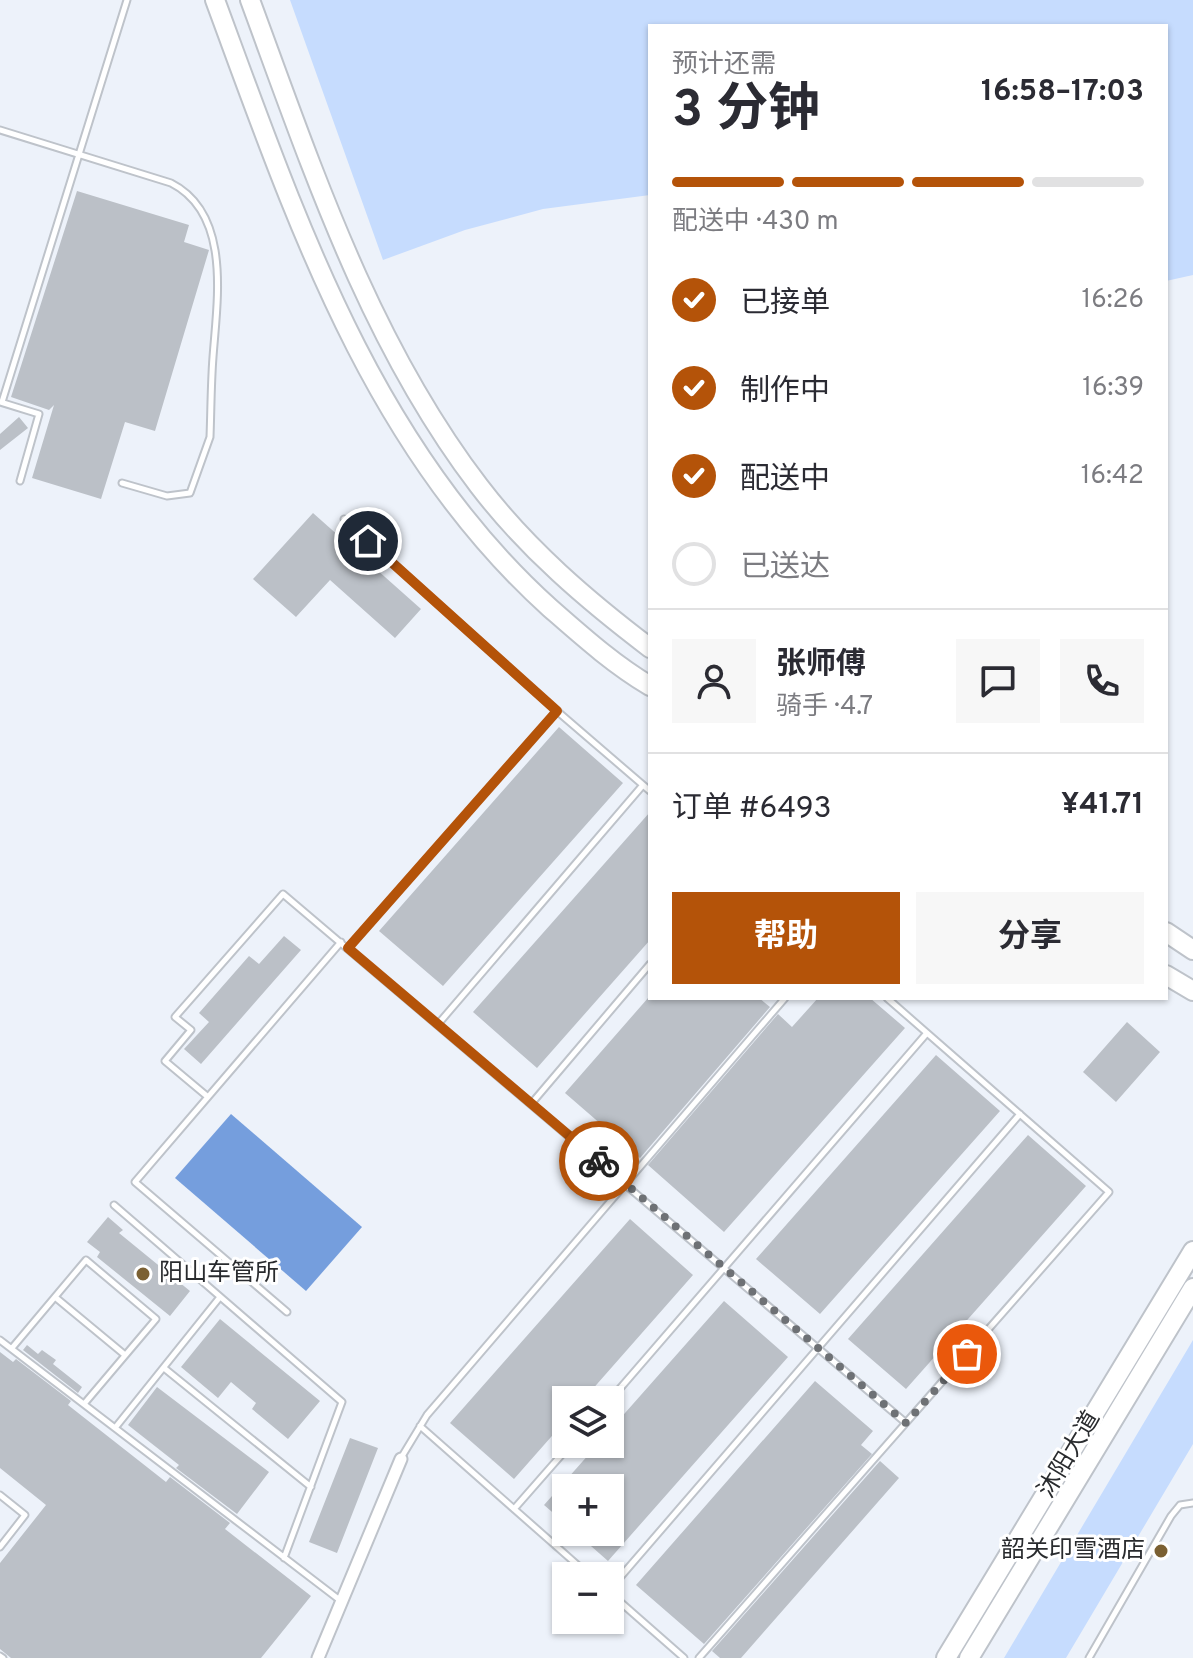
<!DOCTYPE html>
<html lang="zh">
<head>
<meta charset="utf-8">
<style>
  :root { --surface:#fff; --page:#f7f7f7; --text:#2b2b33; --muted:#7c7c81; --line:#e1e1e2; --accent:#b45309 }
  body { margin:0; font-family:Overpass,"Noto Sans SC",sans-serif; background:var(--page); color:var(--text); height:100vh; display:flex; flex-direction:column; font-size:30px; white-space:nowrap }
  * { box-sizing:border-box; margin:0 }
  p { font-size:26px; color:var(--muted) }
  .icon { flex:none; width:44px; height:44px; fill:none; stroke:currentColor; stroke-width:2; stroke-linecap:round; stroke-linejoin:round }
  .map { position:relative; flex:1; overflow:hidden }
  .details { position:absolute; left:648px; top:24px; width:520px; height:976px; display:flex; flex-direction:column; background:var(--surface); border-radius:0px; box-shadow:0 2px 6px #0004 }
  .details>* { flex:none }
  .controls { position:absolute; left:552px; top:1386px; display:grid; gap:16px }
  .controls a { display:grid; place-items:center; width:72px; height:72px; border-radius:0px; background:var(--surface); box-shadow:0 2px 6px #0004; font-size:40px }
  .pin { position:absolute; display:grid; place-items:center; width:68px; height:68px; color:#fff; margin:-34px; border:4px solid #fff; border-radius:50%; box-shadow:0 2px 8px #0007 }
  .courier { position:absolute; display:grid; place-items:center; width:80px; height:80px; margin:-40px; border:6px solid #b45309; border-radius:50%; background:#fff; color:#222; box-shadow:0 2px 10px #0007 }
  .headline em { font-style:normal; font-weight:700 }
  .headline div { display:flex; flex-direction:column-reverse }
  .headline { display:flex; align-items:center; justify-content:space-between; height:136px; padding:0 24px }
  h1 { font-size:52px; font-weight:700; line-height:60px }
  .bar { display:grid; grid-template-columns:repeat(4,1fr); gap:12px 8px; align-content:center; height:96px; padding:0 24px }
  .bar i { height:10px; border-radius:6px; background:var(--line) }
  .bar .on { background:var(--accent) }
  .bar p { grid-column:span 4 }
  .line { display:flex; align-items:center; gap:20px; padding:0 24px; border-top:2px solid var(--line) }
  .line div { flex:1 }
  .round { display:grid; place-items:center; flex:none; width:84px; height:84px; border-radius:0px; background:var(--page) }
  ol { padding:0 24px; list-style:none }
  li { display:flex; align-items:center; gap:24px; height:88px }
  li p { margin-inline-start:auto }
  li .icon { padding:8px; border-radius:50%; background:var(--accent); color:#fff; stroke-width:4 }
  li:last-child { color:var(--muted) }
  li i { width:44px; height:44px; border:4px solid var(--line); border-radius:50% }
  .action { display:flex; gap:16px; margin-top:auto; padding:16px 24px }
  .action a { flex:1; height:92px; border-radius:0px; background:var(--accent); color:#fff; font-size:32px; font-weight:700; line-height:92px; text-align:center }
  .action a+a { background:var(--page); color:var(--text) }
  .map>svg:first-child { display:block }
</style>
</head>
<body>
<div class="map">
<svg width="1193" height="1658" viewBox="0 0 1193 1658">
  <rect width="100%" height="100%" fill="#edf2fa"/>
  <!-- green -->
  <path fill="#c6dcfe" d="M 290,0 L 1193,0 L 1193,275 L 1166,281 L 1166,26 L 650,26 L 650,195 L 543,209 L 465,230 L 383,260 Z
    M 1193,1340 L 1193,1444 L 1066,1658 L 1004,1658 Z"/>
  <!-- water -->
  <path fill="#759edd" d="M 231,1114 L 362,1227 L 306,1291 L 175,1178 Z"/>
  <!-- building -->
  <path fill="#bbc0c7" d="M 77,191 L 189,225 L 184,242 L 209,250 L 155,431 L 125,422 L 101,499 L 32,478 L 54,405 L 49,410 L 11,397 Z
    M 19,417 L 28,428 L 0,450 L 0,434 Z
    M 313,513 L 421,609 L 395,638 L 330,580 L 296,617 L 253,579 Z
    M 559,727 L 623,783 L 443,986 L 379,931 Z
    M 650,812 L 650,940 L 537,1068 L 473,1012 Z
    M 284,936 L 301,950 L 201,1064 L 184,1049 L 209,1022 L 199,1013 L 249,956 L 259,964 Z
    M 648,998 L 759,998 L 770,1007 L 640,1158 L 565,1093 Z
    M 818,998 L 870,998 L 905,1028 L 724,1232 L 648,1165 L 778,1014 L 792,1027 Z
    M 1127,1022 L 1160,1052 L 1116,1102 L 1083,1072 Z
    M 936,1055 L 1000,1111 L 820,1314 L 756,1259 Z
    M 1028,1135 L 1086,1186 L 906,1389 L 848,1339 Z
    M 108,1217 L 123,1230 L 119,1233 L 190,1291 L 170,1316 L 97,1257 L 100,1252 L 87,1242 Z
    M 630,1219 L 693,1275 L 583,1400 L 566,1400 L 566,1420 L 514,1479 L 450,1423 Z
    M 724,1301 L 788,1357 L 608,1561 L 575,1532 L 610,1532 L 610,1488 L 566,1488 L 566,1524 L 544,1505 L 598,1444 L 610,1444 L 610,1430 Z
    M 220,1319 L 320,1401 L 288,1439 L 252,1409 L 256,1403 L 231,1382 L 218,1398 L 181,1367 Z
    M 27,1345 L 38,1354 L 42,1350 L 56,1360 L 53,1364 L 82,1387 L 78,1393 L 23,1350 Z
    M 0,1352 L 13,1362 L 16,1359 L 71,1401 L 68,1405 L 166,1482 L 170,1477 L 230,1523 L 225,1529 L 311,1596 L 261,1658 L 11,1658 L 0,1649 L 0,1563 L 46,1505 L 0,1468 Z
    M 815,1381 L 873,1431 L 861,1445 L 872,1454 L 704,1644 L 636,1585 Z
    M 157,1387 L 269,1472 L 237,1514 L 176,1468 L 179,1465 L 128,1425 Z
    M 350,1438 L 378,1448 L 337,1553 L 309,1542 Z
    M 880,1461 L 899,1478 L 741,1658 L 720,1658 L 712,1651 Z"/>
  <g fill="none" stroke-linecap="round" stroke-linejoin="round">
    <!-- lane casing -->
    <g stroke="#bec3ca" stroke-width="9">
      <path id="lane" d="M 0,130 L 171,183 C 232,214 217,301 213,357 C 211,383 211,410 210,437 L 190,493 L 167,496 L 122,483
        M 0,402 L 39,414 L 20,481
        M 2,402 L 127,0
        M 344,519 L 557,711
        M 348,948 L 557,711 L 650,791
        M 439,1023 L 643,785
        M 208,1097 L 165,1061 L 191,1030 L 175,1017 L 283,894 L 906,1423
        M 531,1104 L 650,964
        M 114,1205 L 342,1402 L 284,1558
        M 55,1297 L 125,1355
        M 287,1312 L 135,1182 L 341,942
        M 0,1340 L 341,1601
        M 12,1348 L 86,1260 L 156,1319 L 84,1404
        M 164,1368 L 311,1487
        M 610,1400 L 927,1033
        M 420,1426 L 590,1576
        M 115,1428 L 220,1297
        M 401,1458 L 427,1415 L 785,998
        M 0,1495 L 25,1515 L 0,1547
        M 514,1509 L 571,1444
        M 610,1589 L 1020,1114
        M 610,1593 L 684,1658
        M 0,1656 L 3,1658
        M 699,1658 L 1109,1192 L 887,998
        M 1089,1658 L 1171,1516 L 1180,1505 L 1193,1503"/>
    </g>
    <!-- street casing -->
    <g stroke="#bec3ca" stroke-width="15">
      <path id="street" d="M 318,1658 L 401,1459"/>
    </g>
    <!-- primary casing -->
    <g stroke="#bec3ca" stroke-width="22">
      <path id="primary" d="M 215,0 C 296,219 371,447 550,608 C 582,636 613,664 650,686
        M 250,0 C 312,168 369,342 479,486 C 527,549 588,601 650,648
        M 1166,932 L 1193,950
        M 1166,975 L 1193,991
        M 946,1658 L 1193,1251
        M 969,1658 L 1193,1288"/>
    </g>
    <!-- lane -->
    <use href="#lane" stroke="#fff" stroke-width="5"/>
    <!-- street -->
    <use href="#street" stroke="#fff" stroke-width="11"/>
    <!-- primary -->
    <use href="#primary" stroke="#fff" stroke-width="18"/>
  </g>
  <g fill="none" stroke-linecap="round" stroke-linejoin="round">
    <!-- done -->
    <path stroke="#6e7175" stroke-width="8" stroke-dasharray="0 14.4" d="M 599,1161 L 906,1423 L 967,1354"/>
    <!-- route -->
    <path stroke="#b45309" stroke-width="10" d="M 368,541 L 557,711 L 348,948 L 599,1161"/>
  </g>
  <!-- markers -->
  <g fill="#7b6032" stroke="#fff" stroke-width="3">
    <circle cx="143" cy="1274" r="8"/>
    <circle cx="1161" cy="1551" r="8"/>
  </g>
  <g text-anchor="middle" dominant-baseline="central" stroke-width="6" stroke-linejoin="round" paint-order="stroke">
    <!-- poi labels -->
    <g font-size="24" fill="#292b2e" stroke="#fff" text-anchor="start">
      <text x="159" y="1274">阳山车管所</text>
      <text x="1145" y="1551" text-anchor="end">韶关印雪酒店</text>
    </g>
    <!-- street labels -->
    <g font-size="24" fill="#292b2e" stroke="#fff">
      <text transform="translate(1070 1455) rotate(-59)">沐阳大道</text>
    </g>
  </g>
</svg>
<div class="controls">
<a><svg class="icon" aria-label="layers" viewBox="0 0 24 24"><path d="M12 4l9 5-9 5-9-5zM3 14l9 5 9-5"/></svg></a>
<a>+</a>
<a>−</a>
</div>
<div class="pin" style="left:967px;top:1354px;background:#ea580c"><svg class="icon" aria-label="bag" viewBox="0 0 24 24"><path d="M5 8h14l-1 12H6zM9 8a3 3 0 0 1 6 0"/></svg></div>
<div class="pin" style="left:368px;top:541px;background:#1f2937"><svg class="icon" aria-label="home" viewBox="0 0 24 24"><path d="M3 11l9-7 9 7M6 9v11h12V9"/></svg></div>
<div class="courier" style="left:599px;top:1161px"><svg class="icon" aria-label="bike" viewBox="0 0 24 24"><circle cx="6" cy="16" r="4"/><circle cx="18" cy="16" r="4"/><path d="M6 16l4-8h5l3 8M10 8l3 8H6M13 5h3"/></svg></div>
<section class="details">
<div class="headline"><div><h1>3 分钟</h1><p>预计还需</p></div><em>16:58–17:03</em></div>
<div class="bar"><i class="on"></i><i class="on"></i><i class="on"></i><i></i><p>配送中 · 430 m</p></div>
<ol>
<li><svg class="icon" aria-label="check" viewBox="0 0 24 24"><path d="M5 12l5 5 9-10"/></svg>已接单<p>16:26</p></li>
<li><svg class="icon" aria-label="check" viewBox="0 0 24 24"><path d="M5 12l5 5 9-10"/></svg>制作中<p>16:39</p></li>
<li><svg class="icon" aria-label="check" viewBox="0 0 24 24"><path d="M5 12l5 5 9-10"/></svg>配送中<p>16:42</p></li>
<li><i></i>已送达</li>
</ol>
<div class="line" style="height:144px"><a class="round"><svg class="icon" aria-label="person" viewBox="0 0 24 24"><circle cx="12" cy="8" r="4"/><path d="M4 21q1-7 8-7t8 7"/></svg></a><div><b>张师傅</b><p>骑手 · 4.7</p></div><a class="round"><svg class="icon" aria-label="chat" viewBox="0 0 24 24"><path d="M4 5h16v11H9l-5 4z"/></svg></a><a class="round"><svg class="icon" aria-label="phone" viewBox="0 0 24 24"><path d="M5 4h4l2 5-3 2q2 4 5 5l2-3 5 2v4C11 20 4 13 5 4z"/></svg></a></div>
<div class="line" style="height:104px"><div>订单 #6493</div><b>¥41.71</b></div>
<div class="action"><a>帮助</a><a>分享</a></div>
</section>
</div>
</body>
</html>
